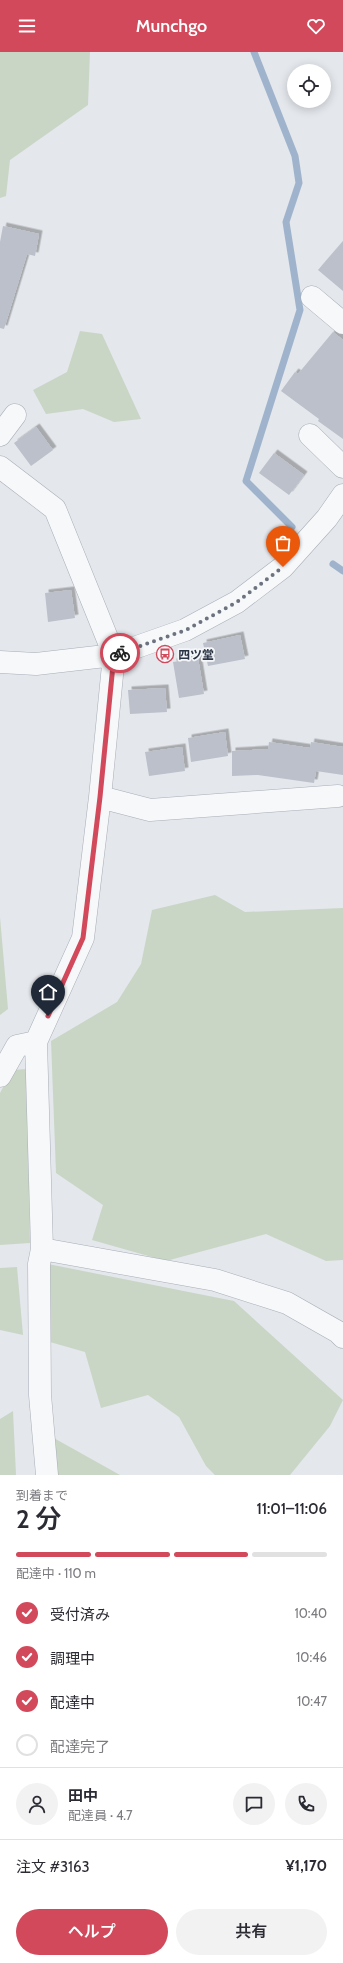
<!DOCTYPE html>
<html lang="ja">
<head>
<meta charset="utf-8">
<style>
  :root { --surface:#fff; --page:#f2f2f3; --text:#2b2b33; --muted:#7c7c81; --line:#e1e1e2; --accent:#d1495b }
  body { margin:0; font-family:Cabin,"Noto Sans JP",sans-serif; background:var(--page); color:var(--text); height:100vh; display:flex; flex-direction:column; font-size:15px; white-space:nowrap }
  * { box-sizing:border-box; margin:0 }
  p { font-size:13px; color:var(--muted) }
  .icon { flex:none; width:22px; height:22px; fill:none; stroke:currentColor; stroke-width:2; stroke-linecap:round; stroke-linejoin:round }
  .map { position:relative; height:1423px; overflow:hidden }
  .side { display:flex; flex-direction:column; background:var(--surface); flex:1 }
  .side>* { flex:none }
  .tools { position:absolute; left:287px; top:12px; display:grid; gap:8px }
  .tools a { display:grid; place-items:center; width:44px; height:44px; border-radius:50%; background:var(--surface); box-shadow:0 2px 10px #0003; font-size:20px }
  .pin { position:absolute; display:grid; place-items:center; width:34px; height:34px; color:#fff; margin:-41px -17px; border-radius:50% 50% 50% 0; rotate:-45deg; box-shadow:0 0 4px #0007 }
  .pin .icon { rotate:45deg }
  .courier { position:absolute; display:grid; place-items:center; width:40px; height:40px; margin:-20px; border:3px solid #d1495b; border-radius:50%; background:#fff; color:#222; box-shadow:0 1px 5px #0007 }
  .headline em { font-style:normal; font-weight:600 }
  .headline div { display:flex; flex-direction:column-reverse }
  .headline { display:flex; align-items:center; justify-content:space-between; height:68px; padding:0 16px }
  h1 { font-size:26px; font-weight:600; line-height:30px }
  .bar { display:grid; grid-template-columns:repeat(4,1fr); gap:6px 4px; align-content:center; height:48px; padding:0 16px }
  .bar i { height:5px; border-radius:3px; background:var(--line) }
  .bar .current { background:var(--accent) }
  .bar p { grid-column:span 4 }
  .line { display:flex; align-items:center; gap:10px; padding:0 16px; border-top:1px solid var(--line) }
  .line div { flex:1 }
  .round { display:grid; place-items:center; flex:none; width:42px; height:42px; border-radius:21px; background:var(--page) }
  ol { padding:0 16px; list-style:none }
  li { display:flex; align-items:center; gap:12px; height:44px }
  li p { margin-inline-start:auto }
  li .icon { padding:4px; border-radius:50%; background:var(--accent); color:#fff; stroke-width:4 }
  li:last-child { color:var(--muted) }
  li i { width:22px; height:22px; border:2px solid var(--line); border-radius:50% }
  .button { display:flex; gap:8px; margin-top:auto; padding:8px 16px }
  .button a { flex:1; height:46px; border-radius:24px; background:var(--accent); color:#fff; font-size:16px; font-weight:600; line-height:46px; text-align:center }
  .button a+a { background:var(--page); color:var(--text) }
  header { display:flex; justify-content:space-between; align-items:center; height:52px; padding:0 16px; background:var(--accent); color:#fff; font-size:18px; font-weight:600 }
  .map>svg:first-child { display:block }
</style>
</head>
<body>
<header><svg class="icon" aria-label="menu" viewBox="0 0 24 24"><path d="M4 6h16M4 12h16M4 18h16"/></svg>Munchgo<svg class="icon" aria-label="heart" viewBox="0 0 24 24"><path d="M12 20l-8-8c-3-5 5-10 8-4 3-6 11-1 8 4z"/></svg></header>
<div class="map">
<svg width="343" height="1423" viewBox="0 0 343 1423">
  <defs>
    <filter id="shadow"><feDropShadow dx="3.5" dy="-3.5" stdDeviation="0" flood-color="#0004"/></filter>
  </defs>
  <rect width="100%" height="100%" fill="#e4e7ec"/>
  <!-- green -->
  <path fill="#c9d6c5" d="M 0,0 L 90,0 L 88,53 L 10,108 L 6,144 L 0,146 Z
    M 80,279 L 102,282 L 141,367 L 114,370 L 83,357 L 46,362 L 33,338 L 67,320 Z
    M 215,843 L 245,860 L 343,856 L 343,1208 L 326,1209 L 266,1182 L 166,1209 L 92,1188 L 103,1153 L 56,1121 L 51,989 L 117,950 L 141,912 L 152,858 Z
    M 0,865 L 8,957 L 0,963 Z
    M 27,1017 L 30,1191 L 0,1193 L 0,1041 L 12,1018 Z
    M 48,1212 L 234,1249 L 343,1348 L 330,1374 L 290,1423 L 215,1423 L 206,1414 L 179,1365 L 148,1343 L 101,1356 L 85,1300 L 50,1290 Z
    M 17,1215 L 23,1283 L 0,1278 L 0,1216 Z
    M 13,1359 L 16,1423 L 0,1423 L 0,1367 Z
    M 52,1385 L 120,1423 L 58,1423 Z"/>
  <g fill="none" stroke-linecap="round" stroke-linejoin="round">
    <!-- stream -->
    <path stroke="#9fb4cc" stroke-width="7" d="M 254,0 L 295,104 L 299,131 L 286,170 L 300,258 L 246,429 L 292,475
      M 333,512 L 343,519"/>
  </g>
  <!-- building -->
  <path fill="#bbc0ca" filter="url(#shadow)" d="M 3,174 L 39,182 L 35,204 L 27,202 L 4,277 L 0,276 L 0,190 Z
    M 343,189 L 343,239 L 318,218 Z
    M 333,280 L 343,288 L 343,387 L 318,369 L 319,367 L 281,339 L 295,320 L 298,322 Z
    M 36,375 L 53,398 L 31,414 L 14,391 Z
    M 274,401 L 304,423 L 289,443 L 259,421 Z
    M 71,538 L 75,566 L 48,570 L 45,541 Z
    M 240,583 L 245,607 L 208,614 L 203,591 Z
    M 198,606 L 204,642 L 179,646 L 173,610 Z
    M 165,636 L 167,660 L 130,662 L 128,638 Z
    M 225,680 L 228,704 L 191,710 L 188,686 Z
    M 269,690 L 310,696 L 311,690 L 343,695 L 343,723 L 316,719 L 314,731 L 258,723 L 232,724 L 232,699 L 268,697 Z
    M 182,695 L 185,719 L 149,724 L 145,700 Z"/>
  <g fill="none" stroke-linecap="round" stroke-linejoin="round">
    <!-- minor casing -->
    <g stroke="#a9aeb7" stroke-width="23">
      <path id="minor" d="M 312,245 L 343,271
        M 0,383 L 15,363
        M 310,383 L 343,415
        M 0,415 L 55,457 L 114,603 L 100,745 L 83,886 L 36,990 L 42,1197 L 39,1212 L 40,1343 L 47,1423
        M 0,610 L 36,612 L 114,603 L 185,578 L 237,550 L 283,515 L 327,466 L 343,443
        M 100,745 L 150,758 L 338,744
        M 0,1024 L 17,994 L 36,990
        M 42,1197 L 215,1228 L 287,1251 L 338,1280 L 343,1285"/>
    </g>
    <!-- minor -->
    <use href="#minor" stroke="#f7f8fa" stroke-width="22"/>
  </g>
  <g fill="none" stroke-linecap="round" stroke-linejoin="round">
    <!-- done -->
    <path stroke="#6c737f" stroke-width="4" stroke-dasharray="0 7.2" d="M 120,601 L 186,578 L 237,550 L 283,515"/>
    <!-- route -->
    <path stroke="#d1495b" stroke-width="5" d="M 48,964 L 83,886 L 100,745 L 114,603 L 120,601"/>
  </g>
  <!-- icons -->
  <defs>
    <g id="bus-ring" transform="scale(0.9)"><circle r="9.5" fill="#f4f6f9" stroke="#d1495b" stroke-width="1.5"/><path d="M-5-6H5V4H4V6H2V4H-2V6H-4V4H-5ZM-3.5-4V0h7V-4ZM-3.5 1.2v1.5H-2V1.2ZM2 1.2v1.5H3.5V1.2Z" fill="#d1495b"/></g>
  </defs>
  <g fill-rule="evenodd">
    <use href="#bus-ring" x="165" y="602"/>
  </g>
  <g text-anchor="middle" dominant-baseline="central" stroke-width="3.5" stroke-linejoin="round" paint-order="stroke">
    <!-- poi labels -->
    <g font-size="12" font-weight="bold" fill="#2b3445" stroke="#f4f6f9" text-anchor="start">
      <text x="178" y="602">四ツ堂</text>
    </g>
  </g>
</svg>
<div class="tools">
<a><svg class="icon" aria-label="locate" viewBox="0 0 24 24"><circle cx="12" cy="12" r="6"/><path d="M12 2v4M12 18v4M2 12h4M18 12h4"/></svg></a>
</div>
<div class="pin" style="left:283px;top:515px;background:#ea580c"><svg class="icon" aria-label="bag" viewBox="0 0 24 24"><path d="M5 8h14l-1 12H6zM9 8a3 3 0 0 1 6 0"/></svg></div>
<div class="pin" style="left:48px;top:964px;background:#1f2937"><svg class="icon" aria-label="home" viewBox="0 0 24 24"><path d="M3 11l9-7 9 7M6 9v11h12V9"/></svg></div>
<div class="courier" style="left:120px;top:601px"><svg class="icon" aria-label="bike" viewBox="0 0 24 24"><circle cx="6" cy="16" r="4"/><circle cx="18" cy="16" r="4"/><path d="M6 16l4-8h5l3 8M10 8l3 8H6M13 5h3"/></svg></div>
</div>
<section class="side">
<div class="headline"><div><h1>2 分</h1><p>到着まで</p></div><em>11:01–11:06</em></div>
<div class="bar"><i class="current"></i><i class="current"></i><i class="current"></i><i></i><p>配達中 · 110 m</p></div>
<ol>
<li><svg class="icon" aria-label="check" viewBox="0 0 24 24"><path d="M5 12l5 5 9-10"/></svg>受付済み<p>10:40</p></li>
<li><svg class="icon" aria-label="check" viewBox="0 0 24 24"><path d="M5 12l5 5 9-10"/></svg>調理中<p>10:46</p></li>
<li><svg class="icon" aria-label="check" viewBox="0 0 24 24"><path d="M5 12l5 5 9-10"/></svg>配達中<p>10:47</p></li>
<li><i></i>配達完了</li>
</ol>
<div class="line" style="height:72px"><a class="round"><svg class="icon" aria-label="person" viewBox="0 0 24 24"><circle cx="12" cy="8" r="4"/><path d="M4 21q1-7 8-7t8 7"/></svg></a><div><b>田中</b><p>配達員 · 4.7</p></div><a class="round"><svg class="icon" aria-label="chat" viewBox="0 0 24 24"><path d="M4 5h16v11H9l-5 4z"/></svg></a><a class="round"><svg class="icon" aria-label="phone" viewBox="0 0 24 24"><path d="M5 4h4l2 5-3 2q2 4 5 5l2-3 5 2v4C11 20 4 13 5 4z"/></svg></a></div>
<div class="line" style="height:52px"><div>注文 #3163</div><b>¥1,170</b></div>
<div class="button"><a>ヘルプ</a><a>共有</a></div>
</section>
</body>
</html>
